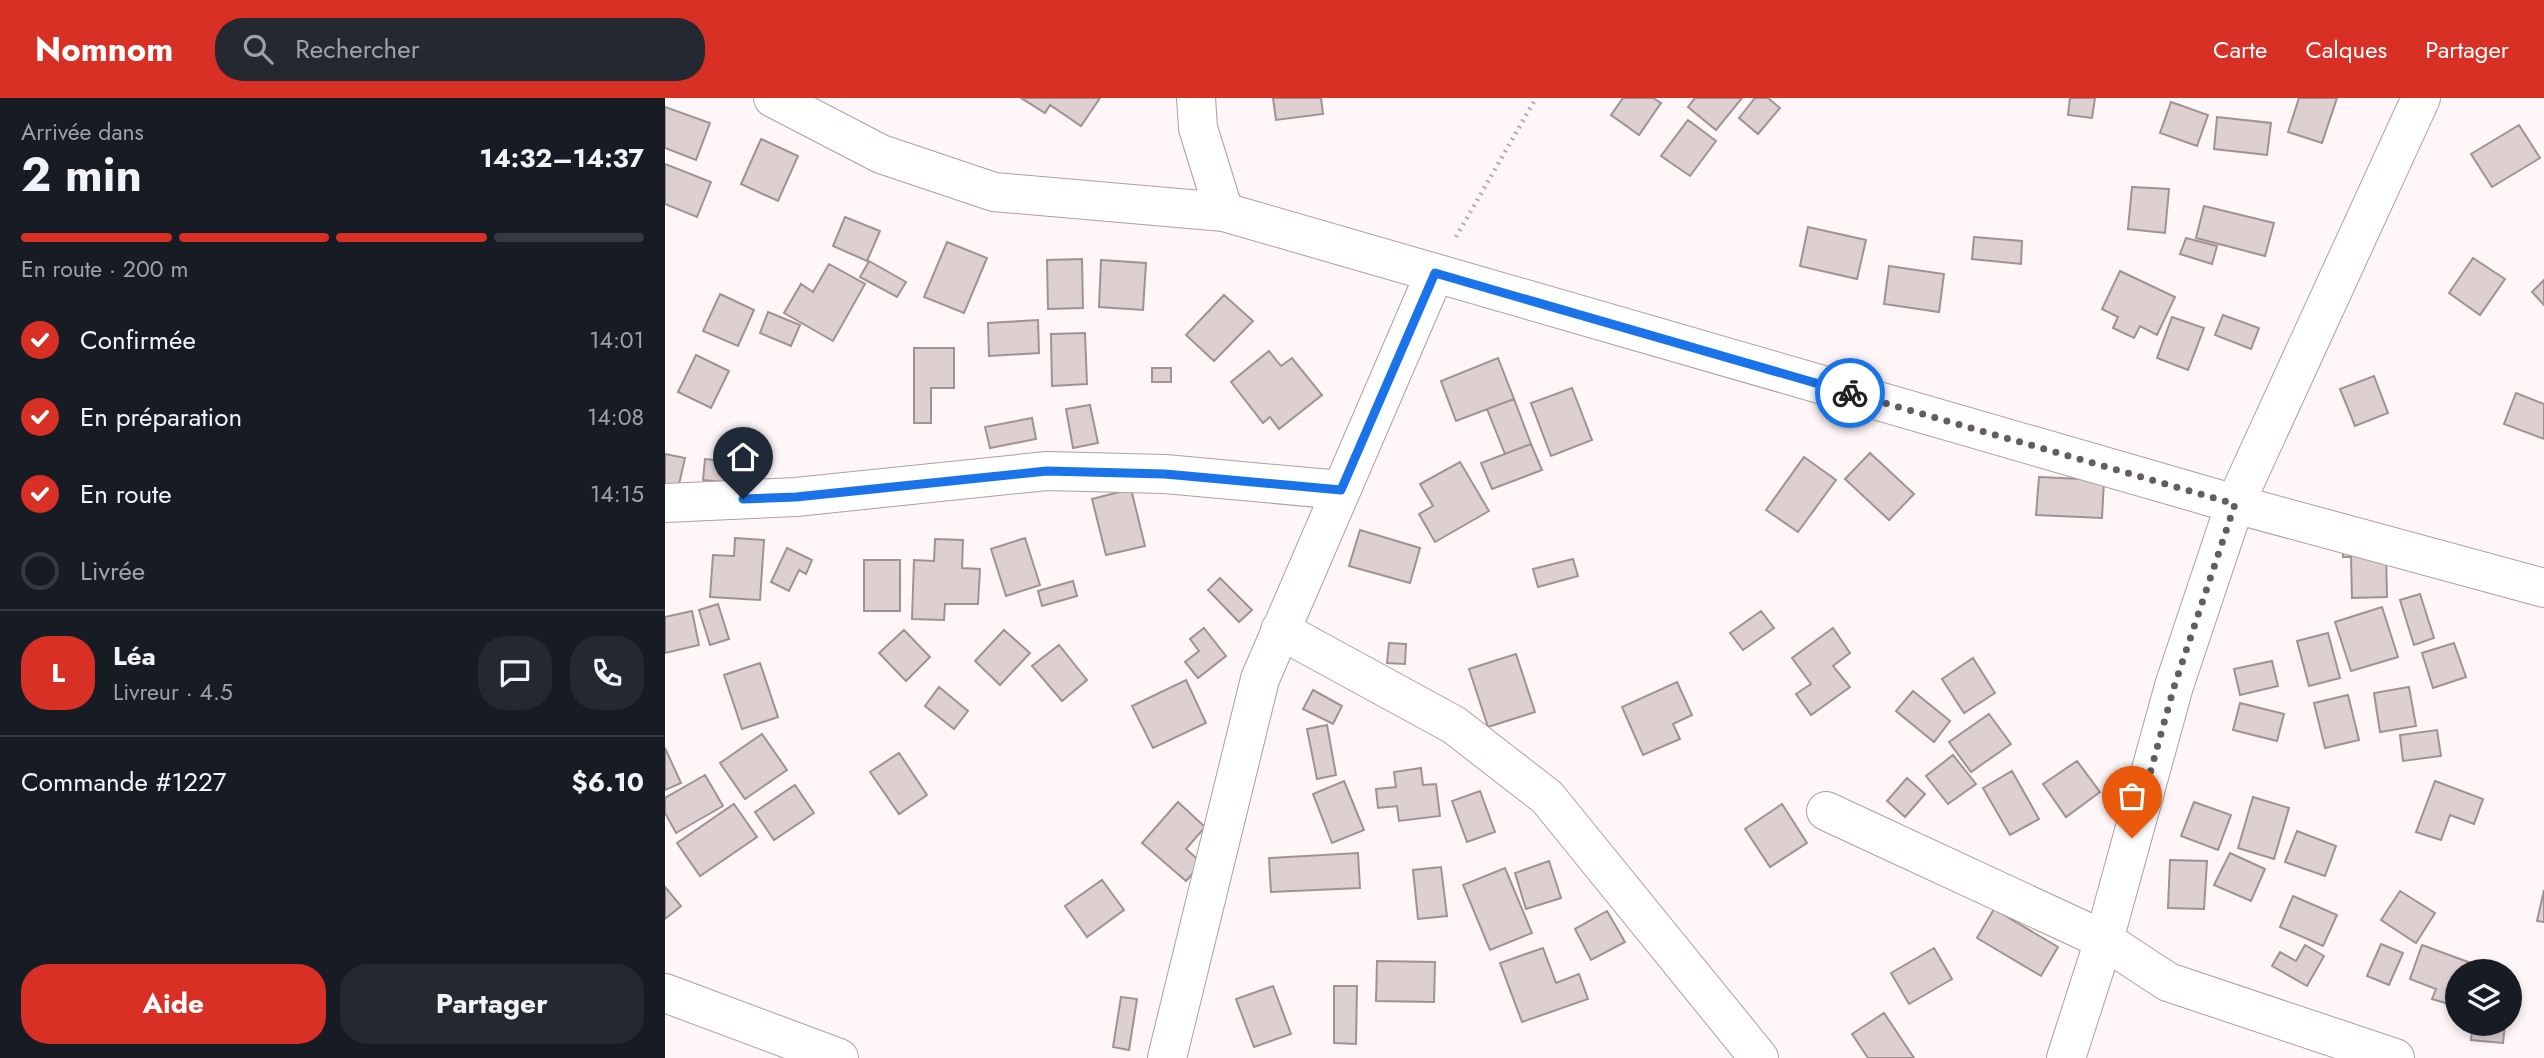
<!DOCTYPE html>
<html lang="fr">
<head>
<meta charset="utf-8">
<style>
  :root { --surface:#171b24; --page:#242831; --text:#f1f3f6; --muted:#9ea1a6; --line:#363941; --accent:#d93025 }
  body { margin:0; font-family:Jost,sans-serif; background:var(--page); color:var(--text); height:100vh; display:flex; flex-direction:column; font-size:26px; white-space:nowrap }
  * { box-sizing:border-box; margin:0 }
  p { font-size:23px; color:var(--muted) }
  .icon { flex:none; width:38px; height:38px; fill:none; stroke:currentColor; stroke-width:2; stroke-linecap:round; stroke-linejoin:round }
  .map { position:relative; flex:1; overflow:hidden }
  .panel { display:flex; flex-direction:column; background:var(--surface); width:665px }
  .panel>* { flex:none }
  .controls { position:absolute; left:1780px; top:861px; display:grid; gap:14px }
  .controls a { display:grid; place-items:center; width:77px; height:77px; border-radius:50%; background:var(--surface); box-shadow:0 4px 10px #0003; font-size:35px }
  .pin { position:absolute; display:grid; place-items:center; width:60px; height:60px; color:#fff; margin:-72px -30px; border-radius:50% 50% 50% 0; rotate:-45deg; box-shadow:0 0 7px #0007 }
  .pin .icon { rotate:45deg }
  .courier { position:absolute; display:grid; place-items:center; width:70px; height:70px; margin:-35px; border:5px solid #1a73e8; border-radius:50%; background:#fff; color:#222; box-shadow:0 2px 9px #0007 }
  .summary em { font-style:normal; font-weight:700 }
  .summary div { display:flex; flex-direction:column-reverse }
  .summary { display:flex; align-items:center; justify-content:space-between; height:119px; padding:0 21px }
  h1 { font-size:46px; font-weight:700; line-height:52px }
  .bar { display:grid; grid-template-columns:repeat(4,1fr); gap:10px 7px; align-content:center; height:84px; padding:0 21px }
  .bar i { height:9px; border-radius:5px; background:var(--line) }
  .bar .selected { background:var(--accent) }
  .bar p { grid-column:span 4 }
  .line { display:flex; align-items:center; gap:18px; padding:0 21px; border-top:2px solid var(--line) }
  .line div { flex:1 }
  .round { display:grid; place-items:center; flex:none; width:74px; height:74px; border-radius:28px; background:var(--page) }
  ol { padding:0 21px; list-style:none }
  li { display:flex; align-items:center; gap:21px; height:77px }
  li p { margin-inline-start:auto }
  li .icon { padding:7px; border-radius:50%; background:var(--accent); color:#fff; stroke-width:4 }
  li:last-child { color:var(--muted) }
  li i { width:38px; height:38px; border:4px solid var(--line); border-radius:50% }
  .button { display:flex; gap:14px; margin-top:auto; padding:14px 21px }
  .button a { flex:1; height:80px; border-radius:28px; background:var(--accent); color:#fff; font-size:28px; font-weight:700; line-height:80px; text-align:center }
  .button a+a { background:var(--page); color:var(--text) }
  header { display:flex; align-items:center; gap:42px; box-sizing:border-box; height:98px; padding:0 35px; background:var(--accent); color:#fff }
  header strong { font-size:33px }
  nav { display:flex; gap:38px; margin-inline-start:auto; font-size:24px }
  .search { width:490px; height:63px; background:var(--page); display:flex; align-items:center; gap:18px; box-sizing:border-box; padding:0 24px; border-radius:28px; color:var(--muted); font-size:26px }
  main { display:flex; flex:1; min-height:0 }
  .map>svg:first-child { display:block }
</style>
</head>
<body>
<header>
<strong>Nomnom</strong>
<div class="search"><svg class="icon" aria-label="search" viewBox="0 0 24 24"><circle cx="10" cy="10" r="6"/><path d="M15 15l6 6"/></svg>Rechercher</div>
<nav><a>Carte</a><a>Calques</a><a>Partager</a></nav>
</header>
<main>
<section class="panel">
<div class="summary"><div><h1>2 min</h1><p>Arrivée dans</p></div><em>14:32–14:37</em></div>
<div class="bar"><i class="selected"></i><i class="selected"></i><i class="selected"></i><i></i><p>En route · 200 m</p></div>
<ol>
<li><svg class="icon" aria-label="check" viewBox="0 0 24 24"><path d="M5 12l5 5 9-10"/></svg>Confirmée<p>14:01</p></li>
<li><svg class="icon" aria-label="check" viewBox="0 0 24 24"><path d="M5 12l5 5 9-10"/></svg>En préparation<p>14:08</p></li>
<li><svg class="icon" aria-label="check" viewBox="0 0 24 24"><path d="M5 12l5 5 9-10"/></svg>En route<p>14:15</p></li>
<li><i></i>Livrée</li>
</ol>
<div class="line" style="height:126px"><b class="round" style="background:var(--accent);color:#fff">L</b><div><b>Léa</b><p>Livreur · 4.5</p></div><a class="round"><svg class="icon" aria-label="chat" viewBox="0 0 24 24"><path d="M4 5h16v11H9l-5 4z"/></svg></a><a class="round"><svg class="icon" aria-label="phone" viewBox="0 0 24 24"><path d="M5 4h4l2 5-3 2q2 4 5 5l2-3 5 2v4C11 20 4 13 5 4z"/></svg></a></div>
<div class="line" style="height:91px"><div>Commande #1227</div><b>$6.10</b></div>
<div class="button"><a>Aide</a><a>Partager</a></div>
</section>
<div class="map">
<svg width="1879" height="960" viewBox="0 0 1879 960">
  <rect width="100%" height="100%" fill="#fff6f7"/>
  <!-- building -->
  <path fill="#ded0d1" stroke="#a09293" stroke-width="2" d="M 356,0 L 435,0 L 416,28 L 385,7 L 380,15 Z
    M 608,0 L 656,0 L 658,16 L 611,22 Z
    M 958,0 L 988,0 L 996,5 L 974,37 L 946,17 Z
    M 1030,0 L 1077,0 L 1051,32 L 1023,9 Z
    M 1090,0 L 1103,0 L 1115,10 L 1093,36 L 1074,20 Z
    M 1405,0 L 1430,0 L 1427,20 L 1403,17 Z
    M 1634,0 L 1672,0 L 1657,45 L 1623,34 Z
    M 1506,4 L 1543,17 L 1532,48 L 1495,35 Z
    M 0,9 L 45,25 L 31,62 L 0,50 Z
    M 1552,19 L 1606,25 L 1602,57 L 1549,51 Z
    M 1023,22 L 1051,43 L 1025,78 L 996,58 Z
    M 1854,27 L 1875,60 L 1827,89 L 1806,56 Z
    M 96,41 L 133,58 L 113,103 L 76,86 Z
    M 0,66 L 46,84 L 32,119 L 0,106 Z
    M 1467,89 L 1504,91 L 1500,135 L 1463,131 Z
    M 1539,108 L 1609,125 L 1600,158 L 1531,140 Z
    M 180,119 L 215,133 L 202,163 L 168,148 Z
    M 1143,129 L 1201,142 L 1192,181 L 1135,168 Z
    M 1309,139 L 1357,143 L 1356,166 L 1307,161 Z
    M 1521,140 L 1552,148 L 1547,166 L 1515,156 Z
    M 282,144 L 322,160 L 299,215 L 259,199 Z
    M 1808,160 L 1840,181 L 1815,217 L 1784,195 Z
    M 417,161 L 418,210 L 383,211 L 382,162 Z
    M 436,162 L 481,165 L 478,212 L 434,209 Z
    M 204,163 L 241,184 L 232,199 L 195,179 Z
    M 164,166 L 200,186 L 168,243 L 119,215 L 136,186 L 148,194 Z
    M 1224,168 L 1279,176 L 1274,214 L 1219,206 Z
    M 1455,173 L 1510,199 L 1492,237 L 1475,228 L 1469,240 L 1448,230 L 1453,219 L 1437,211 Z
    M 1879,182 L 1879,207 L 1867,194 Z
    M 55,196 L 89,212 L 73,248 L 38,233 Z
    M 559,197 L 588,223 L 549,263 L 521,237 Z
    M 103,214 L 135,227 L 126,248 L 95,235 Z
    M 1558,217 L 1594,230 L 1586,251 L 1550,237 Z
    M 1507,219 L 1539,230 L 1523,272 L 1492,260 Z
    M 373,222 L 374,255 L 324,258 L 323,225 Z
    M 420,235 L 422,286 L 387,288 L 386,236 Z
    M 249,250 L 289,250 L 289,290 L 266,290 L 266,325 L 249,325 Z
    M 604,253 L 616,268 L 627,260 L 657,297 L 614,331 L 605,319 L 598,325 L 566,284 Z
    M 31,257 L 64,273 L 46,310 L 13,294 Z
    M 833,260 L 849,301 L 791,323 L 776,283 Z
    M 487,270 L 506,270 L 506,284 L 487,284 Z
    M 1709,278 L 1723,315 L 1690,328 L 1675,291 Z
    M 907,290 L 927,342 L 886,358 L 866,305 Z
    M 1851,295 L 1879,306 L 1879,341 L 1839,326 Z
    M 849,301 L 866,346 L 840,356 L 822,311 Z
    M 425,307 L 433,345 L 408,350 L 401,311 Z
    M 367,320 L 371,341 L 325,350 L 320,329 Z
    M 866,346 L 877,372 L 827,391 L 816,365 Z
    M 1205,355 L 1249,396 L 1224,422 L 1180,381 Z
    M 0,356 L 20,360 L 12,395 L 0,392 Z
    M 1139,359 L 1171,382 L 1133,434 L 1101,412 Z
    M 40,361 L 79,365 L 77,386 L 38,382 Z
    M 795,364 L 824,413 L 770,444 L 754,416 L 768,408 L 755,386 Z
    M 1374,379 L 1439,382 L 1437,420 L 1371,417 Z
    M 466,391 L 480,448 L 441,457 L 427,401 Z
    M 695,432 L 755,450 L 745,485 L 684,468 Z
    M 70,440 L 99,442 L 95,502 L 45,499 L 48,457 L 69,458 Z
    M 360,440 L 375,487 L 341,498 L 326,451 Z
    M 270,441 L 298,442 L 297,470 L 315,471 L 313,506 L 280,506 L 279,522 L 247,521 L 249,462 L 269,463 Z
    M 1678,446 L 1721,455 L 1722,499 L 1687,500 L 1686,459 L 1678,459 Z
    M 122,450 L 147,462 L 141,476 L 134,472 L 124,493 L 106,484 Z
    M 908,461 L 913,478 L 873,489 L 868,471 Z
    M 199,462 L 235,462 L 235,513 L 199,513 Z
    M 555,480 L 587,512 L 574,524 L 543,492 Z
    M 408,483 L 412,498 L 377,508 L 373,493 Z
    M 1755,496 L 1769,540 L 1749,547 L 1735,502 Z
    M 53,506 L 64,541 L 45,547 L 34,512 Z
    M 1717,509 L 1733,559 L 1686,573 L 1670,524 Z
    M 27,513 L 34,547 L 0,555 L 0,519 Z
    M 1096,513 L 1109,530 L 1078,552 L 1065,535 Z
    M 539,530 L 561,558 L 533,580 L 520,564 L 534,553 L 525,541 Z
    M 1168,530 L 1185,555 L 1168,568 L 1185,589 L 1146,617 L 1131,596 L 1146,586 L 1127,560 Z
    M 239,532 L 265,559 L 241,583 L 214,555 Z
    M 339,532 L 365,555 L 335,587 L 310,563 Z
    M 1663,535 L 1675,580 L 1644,588 L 1632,543 Z
    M 724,545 L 741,546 L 740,566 L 722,565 Z
    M 1789,545 L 1801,579 L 1768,590 L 1757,555 Z
    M 394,547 L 422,582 L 397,603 L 367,568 Z
    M 851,556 L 870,614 L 823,629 L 804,571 Z
    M 1308,560 L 1330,595 L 1299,615 L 1277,581 Z
    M 1607,563 L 1613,588 L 1575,597 L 1569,571 Z
    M 95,565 L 113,619 L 77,631 L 59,577 Z
    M 521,582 L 541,625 L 488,650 L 467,608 Z
    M 1012,584 L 1027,617 L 1008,626 L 1015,641 L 978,657 L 957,609 Z
    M 274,589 L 303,613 L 289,631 L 260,608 Z
    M 1744,589 L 1751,628 L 1715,634 L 1709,595 Z
    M 648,592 L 677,608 L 668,626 L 638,611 Z
    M 1248,593 L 1285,623 L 1269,644 L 1231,613 Z
    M 1683,597 L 1694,642 L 1660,650 L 1649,605 Z
    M 1575,605 L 1619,616 L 1612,643 L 1568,632 Z
    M 1324,616 L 1346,646 L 1306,674 L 1284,644 Z
    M 662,627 L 671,677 L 652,681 L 642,631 Z
    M 1772,632 L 1776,658 L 1738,663 L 1735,637 Z
    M 97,636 L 122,672 L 80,701 L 55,665 Z
    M 0,650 L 16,685 L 0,692 Z
    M 234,655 L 262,697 L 234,716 L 205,674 Z
    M 1288,657 L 1311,686 L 1283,706 L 1261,678 Z
    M 1412,663 L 1435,694 L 1401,719 L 1378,686 Z
    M 756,670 L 758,687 L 771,686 L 775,718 L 734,723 L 732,708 L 713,710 L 711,691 L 731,689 L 729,674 Z
    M 1347,673 L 1374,721 L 1345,737 L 1318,690 Z
    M 40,677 L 58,708 L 11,735 L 0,715 L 0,700 Z
    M 1242,680 L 1260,696 L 1240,719 L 1222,703 Z
    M 679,683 L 699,732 L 667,745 L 648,696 Z
    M 1770,683 L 1818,701 L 1809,726 L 1785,717 L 1776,742 L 1751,734 Z
    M 130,687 L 149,715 L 109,742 L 90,714 Z
    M 815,693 L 830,734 L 802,744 L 787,703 Z
    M 1588,699 L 1624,710 L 1609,761 L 1573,750 Z
    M 513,704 L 540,729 L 521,751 L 537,765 L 521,783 L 477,745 Z
    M 1529,704 L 1566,717 L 1553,752 L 1516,738 Z
    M 69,706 L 92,739 L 35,778 L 12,745 Z
    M 1117,706 L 1142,745 L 1105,769 L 1080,731 Z
    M 1632,733 L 1671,748 L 1660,778 L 1620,764 Z
    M 693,755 L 695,790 L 606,794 L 604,760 Z
    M 1565,755 L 1600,771 L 1586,803 L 1549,787 Z
    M 1505,762 L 1542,763 L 1539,811 L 1503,810 Z
    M 884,763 L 896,800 L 861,811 L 850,775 Z
    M 776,769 L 782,818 L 753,821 L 748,772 Z
    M 840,770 L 867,835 L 825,852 L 798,787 Z
    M 437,782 L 459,812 L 422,839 L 400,808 Z
    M 0,789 L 16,808 L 0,821 Z
    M 1879,792 L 1879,824 L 1872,823 Z
    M 1735,793 L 1770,815 L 1751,845 L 1716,822 Z
    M 1628,798 L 1672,817 L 1658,848 L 1615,829 Z
    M 1329,811 L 1393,849 L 1376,878 L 1312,840 Z
    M 942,813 L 960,844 L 926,862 L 910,831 Z
    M 1716,846 L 1738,855 L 1724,887 L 1702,878 Z
    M 1640,847 L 1659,858 L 1642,888 L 1607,868 L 1615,854 L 1631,863 Z
    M 1757,847 L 1814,868 L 1813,873 L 1792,873 L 1792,898 L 1787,907 L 1767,901 L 1771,891 L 1745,881 Z
    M 878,850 L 891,885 L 914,876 L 923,901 L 857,924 L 835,865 Z
    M 1269,850 L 1287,881 L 1244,906 L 1226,875 Z
    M 712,863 L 770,864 L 769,904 L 711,903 Z
    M 608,888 L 626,936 L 589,949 L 571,901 Z
    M 669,888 L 692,888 L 691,946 L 669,945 Z
    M 456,899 L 472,901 L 464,952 L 448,949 Z
    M 1219,915 L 1249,960 L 1203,960 L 1187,936 Z
    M 1808,926 L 1840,926 L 1838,945 L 1806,942 Z"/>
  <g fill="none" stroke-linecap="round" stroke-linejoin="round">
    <!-- street casing -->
    <g stroke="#ad9fa0" stroke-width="40">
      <path id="street" d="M 108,0 L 216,56 L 329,94 L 559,114 L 1570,406 L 1879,490
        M 531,0 L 533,30 L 559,114
        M 0,405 L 131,399 L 382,373 L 500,376 L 676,392
        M 615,532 L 789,627 L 882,699 L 1094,960
        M 1161,713 L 1439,842 L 1503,884 L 1730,960
        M 0,895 L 174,960
        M 502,960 L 595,581 L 770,175
        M 1401,960 L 1439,842 L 1509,588 L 1570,406 L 1756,0"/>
    </g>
    <!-- path -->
    <path stroke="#b5aeaf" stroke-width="4.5" stroke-dasharray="2 5" stroke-linecap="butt" d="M 791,139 L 871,0"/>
    <!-- street -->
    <use href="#street" stroke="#fff" stroke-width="38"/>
  </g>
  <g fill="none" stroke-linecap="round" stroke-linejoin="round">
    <!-- done -->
    <path stroke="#635d5e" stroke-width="7" stroke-dasharray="0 12.6" d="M 1185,295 L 1570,406 L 1509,589 L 1467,740"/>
    <!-- route -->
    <path stroke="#1a73e8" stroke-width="9" d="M 78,401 L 131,399 L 382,373 L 500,376 L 676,392 L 770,175 L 1185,295"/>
  </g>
</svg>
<div class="controls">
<a><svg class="icon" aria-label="layers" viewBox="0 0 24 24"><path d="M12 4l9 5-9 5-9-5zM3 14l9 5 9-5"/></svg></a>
</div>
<div class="pin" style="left:1467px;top:740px;background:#ea580c"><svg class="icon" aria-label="bag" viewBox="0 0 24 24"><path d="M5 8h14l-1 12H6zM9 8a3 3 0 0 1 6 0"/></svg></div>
<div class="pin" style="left:78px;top:401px;background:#1f2937"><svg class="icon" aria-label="home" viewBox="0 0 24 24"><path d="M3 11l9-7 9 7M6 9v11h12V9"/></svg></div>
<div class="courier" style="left:1185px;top:295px"><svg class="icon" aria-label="bike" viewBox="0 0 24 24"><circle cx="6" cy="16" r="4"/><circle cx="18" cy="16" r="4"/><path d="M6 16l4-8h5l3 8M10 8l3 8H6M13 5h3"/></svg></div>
</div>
</main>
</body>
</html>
